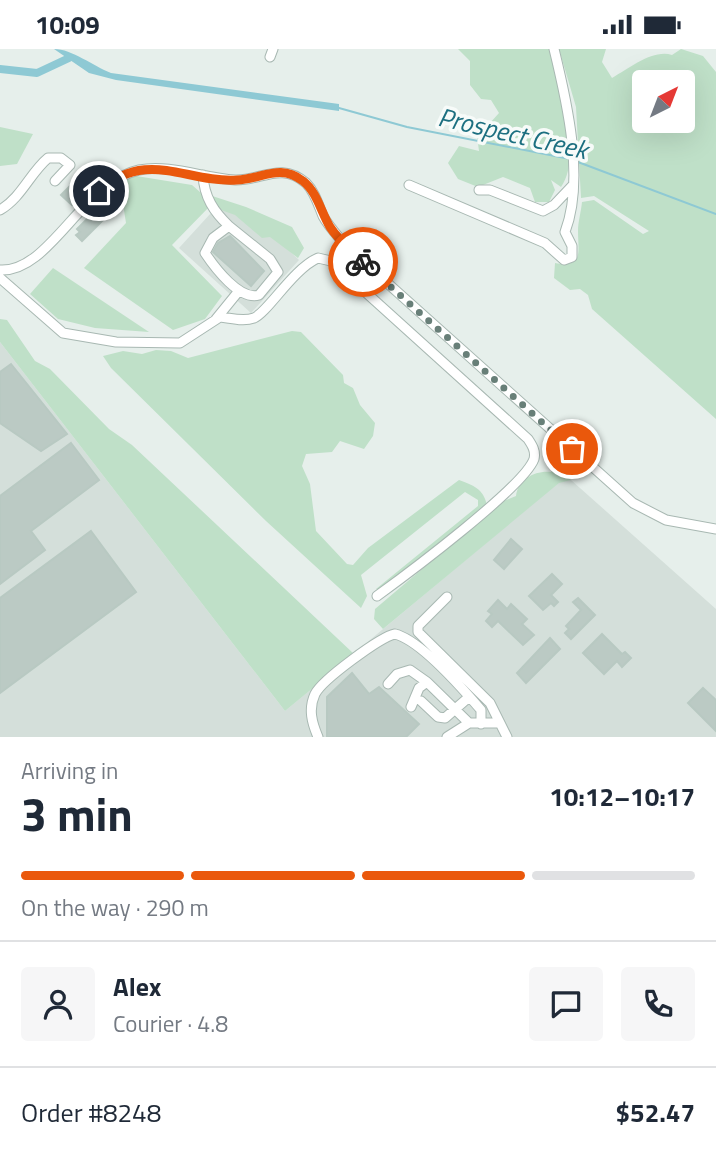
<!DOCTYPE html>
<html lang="en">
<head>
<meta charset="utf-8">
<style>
  :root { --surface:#fff; --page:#f6f6f7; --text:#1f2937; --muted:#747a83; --line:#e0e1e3; --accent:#ea580c }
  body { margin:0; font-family:"Titillium Web",sans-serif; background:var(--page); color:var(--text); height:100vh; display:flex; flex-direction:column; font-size:26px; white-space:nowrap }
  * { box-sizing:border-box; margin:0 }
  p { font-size:23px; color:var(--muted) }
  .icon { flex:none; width:38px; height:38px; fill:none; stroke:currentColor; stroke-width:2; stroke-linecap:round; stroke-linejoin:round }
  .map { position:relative; height:688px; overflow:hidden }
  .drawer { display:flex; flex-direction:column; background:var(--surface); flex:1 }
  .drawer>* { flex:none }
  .needle { width:46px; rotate:42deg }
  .controls { position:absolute; left:632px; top:21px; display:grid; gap:14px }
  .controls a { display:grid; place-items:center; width:63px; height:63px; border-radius:7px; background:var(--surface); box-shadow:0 7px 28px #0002; font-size:35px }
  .pin { position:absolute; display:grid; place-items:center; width:60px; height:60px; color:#fff; margin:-30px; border:4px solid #fff; border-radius:50%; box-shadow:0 2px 7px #0007 }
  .courier { position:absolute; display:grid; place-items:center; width:70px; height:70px; margin:-35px; border:5px solid #ea580c; border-radius:50%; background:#fff; color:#222; box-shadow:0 2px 9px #0007 }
  .head em { font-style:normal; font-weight:700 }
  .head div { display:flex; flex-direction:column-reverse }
  .head { display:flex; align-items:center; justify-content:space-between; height:119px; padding:0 21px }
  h1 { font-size:46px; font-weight:700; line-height:52px }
  .bar { display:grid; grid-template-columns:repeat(4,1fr); gap:10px 7px; align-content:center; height:84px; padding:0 21px }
  .bar i { height:9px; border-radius:5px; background:var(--line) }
  .bar .active { background:var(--accent) }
  .bar p { grid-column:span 4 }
  .line { display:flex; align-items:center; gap:18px; padding:0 21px; border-top:2px solid var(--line) }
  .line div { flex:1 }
  .round { display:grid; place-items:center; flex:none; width:74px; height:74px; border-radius:7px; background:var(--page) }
  .status { display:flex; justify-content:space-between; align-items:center; height:49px; padding:0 35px; background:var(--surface); direction:ltr }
  .status svg { height:19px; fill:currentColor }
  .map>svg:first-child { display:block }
</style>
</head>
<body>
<div class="status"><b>10:09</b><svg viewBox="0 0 49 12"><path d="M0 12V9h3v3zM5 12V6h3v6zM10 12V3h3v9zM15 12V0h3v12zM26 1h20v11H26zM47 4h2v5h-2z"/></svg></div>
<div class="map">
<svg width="716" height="688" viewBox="0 0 716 688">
  <rect width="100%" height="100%" fill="#e6efeb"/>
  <!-- built -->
  <path fill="#d4dfda" d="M 221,153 L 267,181 L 299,211 L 251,264 L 179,199 Z
    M 0,293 L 285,662 L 559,433 L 571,431 L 716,560 L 716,688 L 0,688 Z"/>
  <!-- green -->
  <path fill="#bfe0c8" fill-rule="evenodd" d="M 458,0 L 549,0 C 558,34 583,108 561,138 L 551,131 L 555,141 L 549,153 L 535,153 L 530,139 L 503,128 L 478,138 L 458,130 L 448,114 L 459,97 L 479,102 L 475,72 L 490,74 L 499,64 L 491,51 L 481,50 L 470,36 L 470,12 Z
    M 559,0 L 606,0 L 602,13 L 612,29 C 630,19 653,0 672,6 L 681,0 L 703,7 L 716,23 L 716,370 L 592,260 L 588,246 L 580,240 L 570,241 L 554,229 L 555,214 C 584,219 578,203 578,182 C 578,173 581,163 582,153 L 594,151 L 643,185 L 649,182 L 594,147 L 581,149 L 576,58 ZM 644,33 L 682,33 L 682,72 L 644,72 Z
    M 0,78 L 33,85 L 17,115 L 0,117 Z
    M 130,126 L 192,136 L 200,143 L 246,158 L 292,178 L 304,199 L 298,209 L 270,188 L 262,189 L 235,166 L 210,157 L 172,196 L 222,247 L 205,270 L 173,281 L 84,219 L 126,174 L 120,136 Z
    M 53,219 L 149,283 L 95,279 L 58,270 L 30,245 Z
    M 0,270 L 7,271 L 35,312 L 50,320 L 109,380 L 132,396 L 354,605 L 285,662 L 0,293 Z
    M 292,282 L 301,283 L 343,326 L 344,334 L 353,339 L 360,356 L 375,374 L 373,387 L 364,400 L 340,392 L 332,403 L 306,405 L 302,417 L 310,435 L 316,482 L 347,515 L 353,516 L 368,499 L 459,431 C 474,437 483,439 487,456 L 382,541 L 376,540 L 478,457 L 478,451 L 465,443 L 361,526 L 367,547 L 361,559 L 266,472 L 111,319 L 103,307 L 123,302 L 142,305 L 156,301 L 171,302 L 188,309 Z
    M 555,417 L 571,431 L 559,434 L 383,580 L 374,570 L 375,560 L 501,453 L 516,447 C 518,430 536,421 551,423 Z"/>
  <!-- water -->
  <path fill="#8ec9d4" d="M 54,0 C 72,0 93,17 111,24 L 339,55 L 339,62 L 116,31 L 89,24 Z"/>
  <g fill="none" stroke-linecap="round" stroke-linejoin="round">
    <!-- stream -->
    <path stroke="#8ec9d4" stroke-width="2" d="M 339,59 L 407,78 L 570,110
      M 578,113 L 716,165"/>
    <!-- canal -->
    <path stroke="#8ec9d4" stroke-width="8" d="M 0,20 L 37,24 L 69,9"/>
  </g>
  <!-- building -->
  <path fill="#bbcac4" stroke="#b8c9c2" stroke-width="2" d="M 84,123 L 94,133 L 72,156 L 61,146 Z
    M 102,155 L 111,163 L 82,192 L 76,186 L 80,183 L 77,180 Z
    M 230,187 L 264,222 L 251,237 L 213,203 L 218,194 Z
    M 11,315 L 67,385 L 41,402 L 0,374 L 0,323 Z
    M 71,394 L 99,431 L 31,482 L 45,501 L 0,535 L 0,447 Z
    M 91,482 L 136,543 L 0,644 L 0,549 Z
    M 511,490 L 522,500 L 504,520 L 494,511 Z
    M 552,525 L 562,535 L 551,546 L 558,553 L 554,557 L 551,554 L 543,561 L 529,547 Z
    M 578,549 L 595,566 L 571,590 L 565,584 L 569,580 L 566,577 L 581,561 L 573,553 Z
    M 498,551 L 507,560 L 511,555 L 527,570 L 522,575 L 534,586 L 523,596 L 498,572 L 492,578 L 486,572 L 492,565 L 488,562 Z
    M 602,585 L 622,605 L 625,603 L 631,609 L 622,618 L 617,612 L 604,625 L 583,604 Z
    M 550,589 L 560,600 L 526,634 L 517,624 Z
    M 352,624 L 369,645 L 379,638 L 419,675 L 406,688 L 327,688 L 327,648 Z
    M 703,639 L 716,651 L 716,682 L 688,654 Z"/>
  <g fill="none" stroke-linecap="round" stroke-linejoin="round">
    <!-- minor casing -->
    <g stroke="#a8b8b2" stroke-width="11">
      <path id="minor" d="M 270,8 L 273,0
        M 203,126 C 204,148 214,163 229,177
        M 409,136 L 545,194 L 564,211 L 572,208 L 572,197 L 565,183 C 585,131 567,53 554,0
        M 479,141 L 490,141 L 543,162 L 554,156 L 573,136
        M 0,161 C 22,148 30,124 48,109 L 61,109 L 70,116 L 55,132
        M 229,177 L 270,210 L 278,223 L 259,246 C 240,252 215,219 205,204 L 213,189 Z
        M 0,221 C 50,224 82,133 139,121 C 170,115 203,129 235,131 C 261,132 281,112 306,134 C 315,143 318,155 323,167 C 329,178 338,187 346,197 L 633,454 L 666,471 L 716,480
        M 0,229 L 63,284 L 116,293 L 180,294 L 220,268 C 231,269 243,273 254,269 C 268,263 293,220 318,209 L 331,212 L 528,390 C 532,396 536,402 534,410 C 524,438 406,526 377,547
        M 216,270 L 238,243
        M 447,548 L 418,577 L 418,583 L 490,654 L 507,688
        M 388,635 L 397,625 L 410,621 L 427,633
        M 421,652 L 438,668 L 445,669 L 469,648
        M 411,658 L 419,639 L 427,633 L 469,674
        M 318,688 C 312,674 308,660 315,645 C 322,631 380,588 395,585 C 420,591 463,640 481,661 L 481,675
        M 447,688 L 469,674 L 499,674"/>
    </g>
    <!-- minor -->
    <use href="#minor" stroke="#fff" stroke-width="9"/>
  </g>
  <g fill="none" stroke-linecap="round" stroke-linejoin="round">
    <!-- done -->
    <path stroke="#687f78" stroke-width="7" stroke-dasharray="0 12.6" d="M 363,213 L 572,400"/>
    <!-- route -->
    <path stroke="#ea580c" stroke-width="9" d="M 99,142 C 148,99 185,134 237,131 C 263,130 279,114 303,132 C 317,143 321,163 330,178 C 339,192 352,202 363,213"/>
  </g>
  <g text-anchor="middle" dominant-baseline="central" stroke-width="7" stroke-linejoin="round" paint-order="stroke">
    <!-- water labels -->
    <g font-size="26" font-style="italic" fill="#1c6f80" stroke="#f7fbf9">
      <text transform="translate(513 84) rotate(13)">Prospect Creek</text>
    </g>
  </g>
</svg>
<div class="controls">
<a><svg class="needle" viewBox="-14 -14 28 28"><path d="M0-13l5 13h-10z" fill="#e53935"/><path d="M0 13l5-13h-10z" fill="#747a83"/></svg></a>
</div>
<div class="pin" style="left:572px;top:400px;background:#ea580c"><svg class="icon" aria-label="bag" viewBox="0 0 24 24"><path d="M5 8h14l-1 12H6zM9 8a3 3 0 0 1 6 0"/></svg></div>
<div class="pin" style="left:99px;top:142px;background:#1f2937"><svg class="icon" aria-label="home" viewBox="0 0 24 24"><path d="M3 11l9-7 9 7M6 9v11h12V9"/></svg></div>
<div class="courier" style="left:363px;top:213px"><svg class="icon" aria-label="bike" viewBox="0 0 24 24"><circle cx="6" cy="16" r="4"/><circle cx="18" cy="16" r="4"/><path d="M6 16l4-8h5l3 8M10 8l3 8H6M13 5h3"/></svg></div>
</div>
<section class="drawer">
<div class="head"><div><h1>3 min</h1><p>Arriving in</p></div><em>10:12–10:17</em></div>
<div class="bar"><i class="active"></i><i class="active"></i><i class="active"></i><i></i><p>On the way · 290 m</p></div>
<div class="line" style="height:126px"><a class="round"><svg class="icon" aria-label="person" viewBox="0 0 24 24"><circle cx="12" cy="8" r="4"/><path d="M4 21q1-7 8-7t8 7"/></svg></a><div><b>Alex</b><p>Courier · 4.8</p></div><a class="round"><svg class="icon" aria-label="chat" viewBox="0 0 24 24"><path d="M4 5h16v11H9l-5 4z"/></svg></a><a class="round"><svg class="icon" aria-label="phone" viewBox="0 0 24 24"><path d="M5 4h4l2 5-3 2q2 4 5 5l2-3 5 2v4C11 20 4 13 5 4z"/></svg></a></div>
<div class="line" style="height:91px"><div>Order #8248</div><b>$52.47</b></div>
</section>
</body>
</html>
